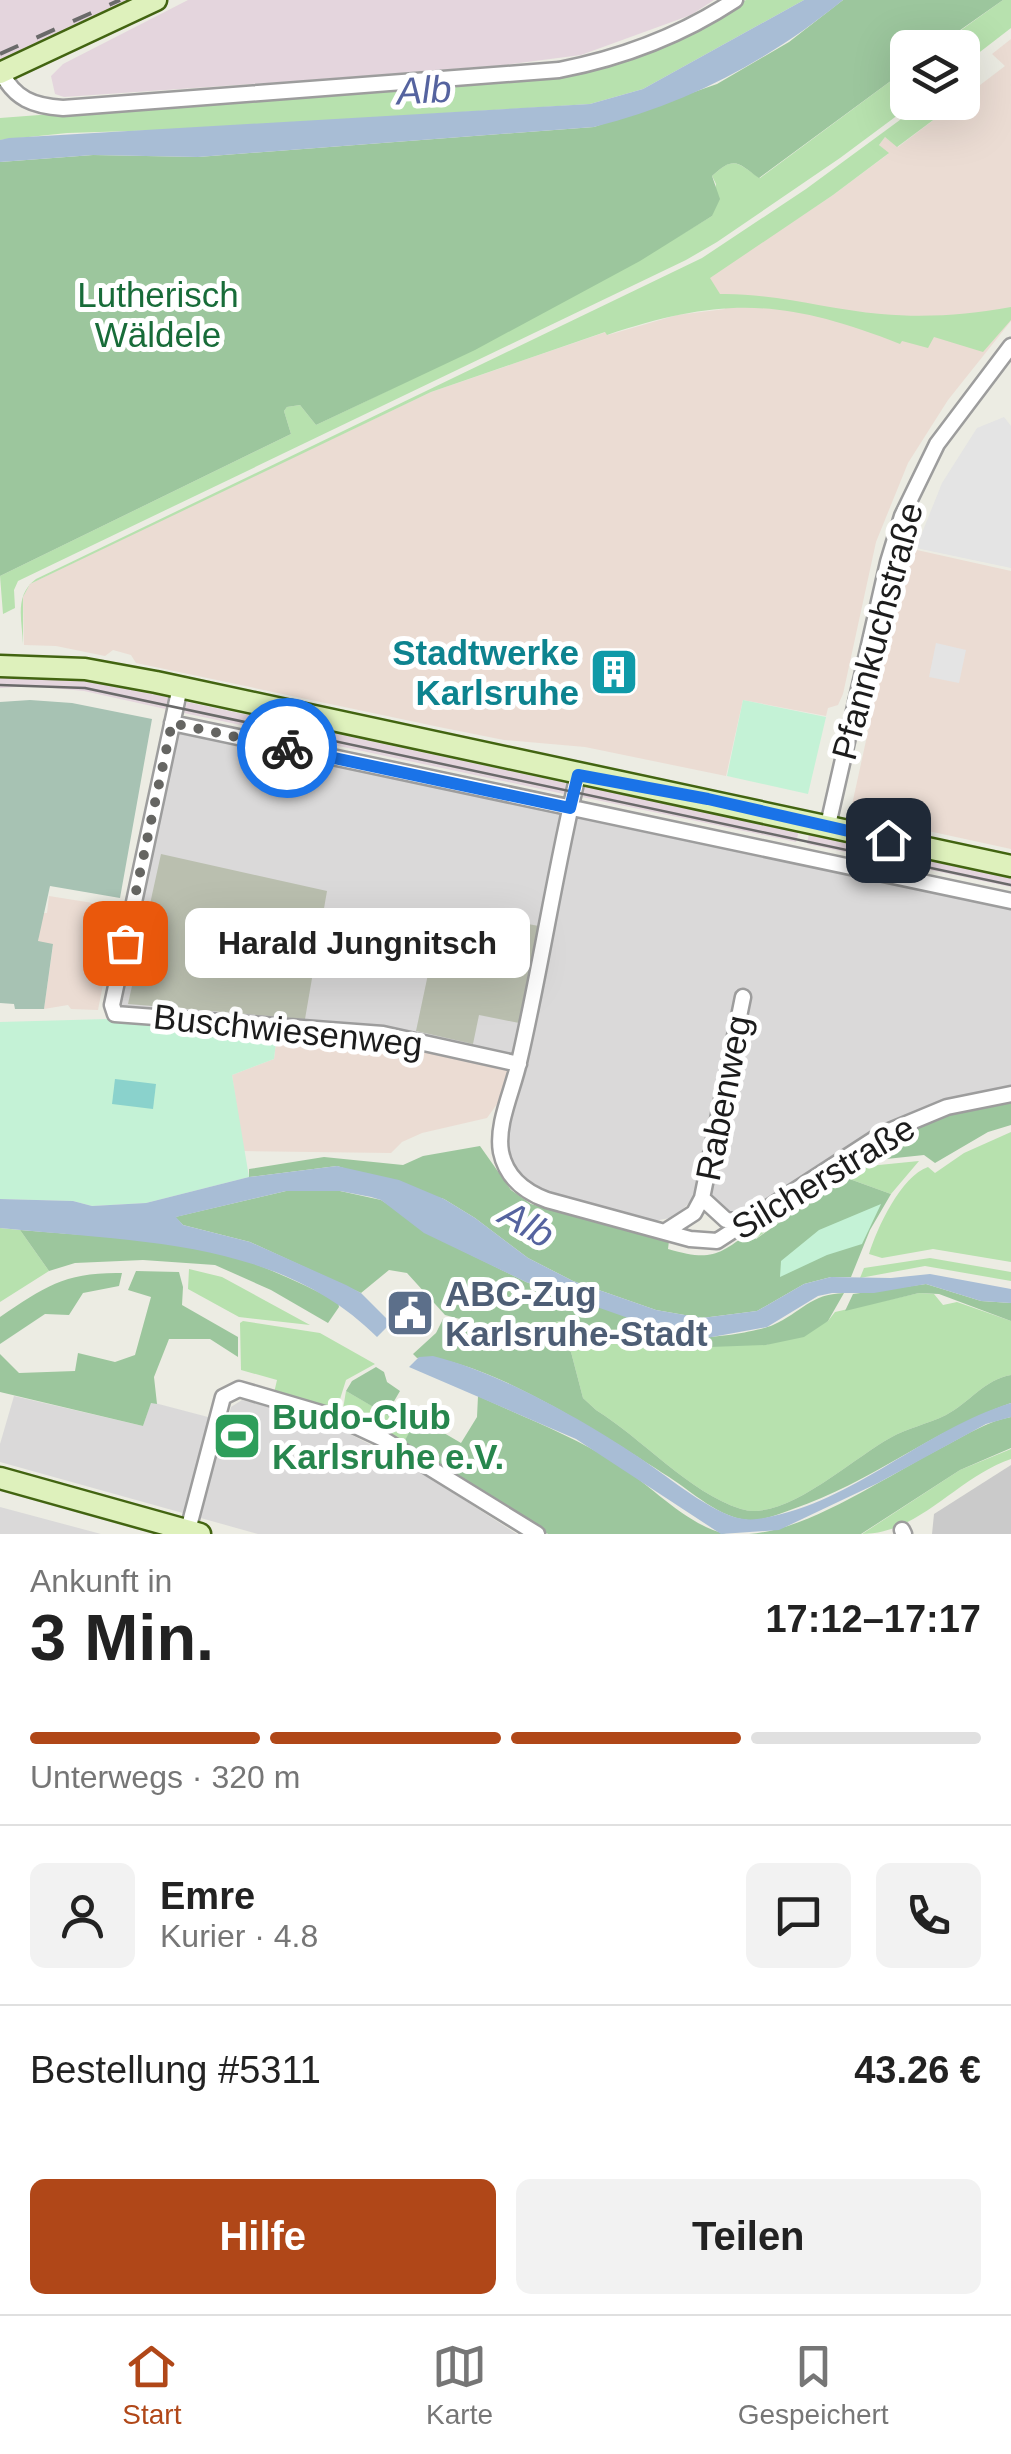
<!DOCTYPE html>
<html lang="de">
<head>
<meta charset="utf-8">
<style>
  :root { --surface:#fff; --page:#f2f2f2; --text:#222; --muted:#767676; --line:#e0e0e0; --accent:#b04718 }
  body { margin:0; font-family:Arial,sans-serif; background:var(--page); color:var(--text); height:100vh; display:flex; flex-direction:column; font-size:38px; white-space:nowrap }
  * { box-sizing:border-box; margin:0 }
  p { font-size:32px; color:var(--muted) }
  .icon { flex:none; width:55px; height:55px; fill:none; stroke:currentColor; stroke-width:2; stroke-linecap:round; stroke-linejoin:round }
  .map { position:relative; height:1534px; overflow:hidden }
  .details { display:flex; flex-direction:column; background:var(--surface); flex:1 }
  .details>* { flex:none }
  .tools { position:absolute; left:890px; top:30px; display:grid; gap:20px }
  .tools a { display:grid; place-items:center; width:90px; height:90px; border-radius:15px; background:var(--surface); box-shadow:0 10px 40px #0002; font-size:50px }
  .pin { position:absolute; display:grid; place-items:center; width:85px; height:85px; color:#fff; margin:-42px; border-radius:20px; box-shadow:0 5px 15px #0006 }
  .courier { position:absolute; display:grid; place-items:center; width:100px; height:100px; margin:-50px; border:8px solid #1a73e8; border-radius:50%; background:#fff; color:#222; box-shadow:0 2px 12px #0007 }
  .bubble { position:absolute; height:70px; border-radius:15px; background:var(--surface); box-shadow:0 10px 40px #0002; font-size:32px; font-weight:800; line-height:70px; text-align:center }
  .overview em { font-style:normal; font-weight:800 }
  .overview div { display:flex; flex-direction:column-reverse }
  .overview { display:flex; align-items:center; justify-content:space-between; height:170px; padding:0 30px }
  h1 { font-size:65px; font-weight:800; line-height:75px }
  .bar { display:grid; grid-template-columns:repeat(4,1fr); gap:15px 10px; align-content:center; height:120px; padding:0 30px }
  .bar i { height:12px; border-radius:8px; background:var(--line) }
  .bar .current { background:var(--accent) }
  .bar p { grid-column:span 4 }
  .line { display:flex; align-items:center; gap:25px; padding:0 30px; border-top:2px solid var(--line) }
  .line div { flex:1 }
  .round { display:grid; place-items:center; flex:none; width:105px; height:105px; border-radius:15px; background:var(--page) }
  .action { display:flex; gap:20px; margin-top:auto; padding:20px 30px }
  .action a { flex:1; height:115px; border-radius:15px; background:var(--accent); color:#fff; font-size:40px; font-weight:800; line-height:115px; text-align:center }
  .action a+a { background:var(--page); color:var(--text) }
  .tabs { display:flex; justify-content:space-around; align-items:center; height:140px; border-top:2px solid var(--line); background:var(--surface); font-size:28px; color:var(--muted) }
  .tabs a { display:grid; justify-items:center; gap:5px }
  .tabs .current { color:var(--accent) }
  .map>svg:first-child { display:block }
</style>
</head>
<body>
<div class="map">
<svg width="1011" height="1534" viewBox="0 0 1011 1534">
  <rect width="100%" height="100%" fill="#ecece3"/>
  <!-- residential -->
  <path fill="#dad9d9" d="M 176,732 L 1011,908 L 1011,1088 L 964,1097 L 876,1131 L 737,1218 L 711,1203 L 690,1202 L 675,1217 L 654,1221 L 546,1193 L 517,1173 L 508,1155 L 507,1133 L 523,1059 L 386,1029 L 123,1008 L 120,999 Z
    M 14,1396 L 143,1426 L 151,1402 L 227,1422 L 231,1407 L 242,1400 L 285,1411 L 342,1430 L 408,1464 L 517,1534 L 258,1534 L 0,1462 L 0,1444 Z
    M 0,1507 L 101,1534 L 0,1534 Z"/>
  <!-- commercial -->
  <path fill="#ebdcd3" d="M 1011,39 L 1011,321 L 948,400 L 908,463 L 876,542 L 843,694 L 838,705 L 828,708 L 826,716 L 743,700 L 726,776 L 585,747 L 504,740 L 439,727 L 136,663 L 131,655 L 113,650 L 105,656 L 56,646 L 24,645 L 23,597 L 30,584 L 197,503 L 431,392 L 606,332 L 608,335 L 677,315 L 725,309 L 709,277 L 833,195 L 888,154 L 879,145 L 885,137 L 898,147 L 956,103 L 962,102 L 963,98 L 1005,66 L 992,54 Z
    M 908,548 L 1011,571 L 1011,849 L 850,814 Z
    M 49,896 L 118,907 L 98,1010 L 71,1009 L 68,1005 L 44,1009 L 53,945 L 38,942 L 42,913 L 47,913 Z
    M 277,1034 L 371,1041 L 511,1070 L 505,1093 L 487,1118 L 422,1133 L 402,1142 L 391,1153 L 243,1151 L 232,1075 L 274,1059 Z"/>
  <!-- industrial -->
  <path fill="#e4d5dd" d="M 0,0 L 134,0 L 0,60 Z
    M 188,0 L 714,0 L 691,15 L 581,55 L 505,65 L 296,81 L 64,97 L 55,94 L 51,76 L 63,64 Z
    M 0,677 L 86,681 L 172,698 L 170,710 L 84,691 L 32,686 L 0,688 Z
    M 187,702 L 566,783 L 564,794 L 184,713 Z
    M 585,786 L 799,831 L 796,842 L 582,797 Z
    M 809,834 L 1011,875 L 1011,887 L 807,844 Z"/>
  <!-- religious -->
  <path fill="#cacaca" d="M 1011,1465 L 1011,1534 L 932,1534 L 934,1514 Z"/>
  <!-- construction -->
  <path fill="#babfaf" d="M 161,854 L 327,891 L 305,1019 L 128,1004 Z
    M 442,908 L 544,927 L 524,1024 L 479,1015 L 473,1044 L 416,1031 Z"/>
  <!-- grass -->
  <path fill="#b7e1ae" d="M 746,0 L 804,0 L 643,89 L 590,104 L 194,129 L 67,133 L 0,140 L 0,118 L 566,75 C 631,62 690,35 746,0 Z
    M 1003,0 L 1011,0 L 1011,28 L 963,65 L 962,48 L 936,48 Z
    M 907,69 L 908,102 L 914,103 L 840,158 L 717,242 L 686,260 L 18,581 L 14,590 L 15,608 L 3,614 L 0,576 L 291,434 L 284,411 L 287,407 L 300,405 L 316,425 C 451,361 584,295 712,216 L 716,184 L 712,176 C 735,154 738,164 760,178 Z
    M 923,103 L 956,103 L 897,147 L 885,137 L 879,145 L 889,153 L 833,195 L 710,278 L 720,294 C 775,293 826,309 881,314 C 925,318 967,315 1011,307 L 1011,320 L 983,352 L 934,337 L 928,348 L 902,341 L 900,344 C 785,299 724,296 607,335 L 605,332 L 431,392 L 30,584 L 23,597 L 23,644 C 22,620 14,595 36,579 L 702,258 L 806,189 Z
    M 1011,1132 L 1011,1262 L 933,1249 L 882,1258 L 869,1254 C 877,1228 901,1176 928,1167 L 935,1173 L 964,1153 Z
    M 919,1161 L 891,1194 L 844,1177 L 755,1239 L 749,1232 L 839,1169 Z
    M 0,1228 L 20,1230 L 49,1271 L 0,1302 Z
    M 930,1258 L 1011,1272 L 1011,1281 L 925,1266 L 860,1278 L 864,1268 Z
    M 189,1269 L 222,1277 L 310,1325 L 239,1317 L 188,1289 Z
    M 919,1293 L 934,1294 L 943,1305 L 957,1302 L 1011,1321 L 1011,1375 C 985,1379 969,1403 946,1415 C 928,1424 907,1428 890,1438 C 853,1458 784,1523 741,1509 C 688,1492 643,1439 596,1410 L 583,1398 L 571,1352 L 537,1326 L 562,1321 L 674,1345 L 766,1345 L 828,1321 L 835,1312 Z
    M 243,1321 L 320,1333 L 375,1364 L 346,1380 L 336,1412 L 274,1393 L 277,1380 L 241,1370 L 240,1323 Z
    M 346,1391 L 412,1429 L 403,1444 L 342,1415 Z
    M 1011,1449 L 1011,1459 C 959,1476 919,1534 862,1534 L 960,1470 Z"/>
  <!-- forest -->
  <path fill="#9cc69d" d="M 843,0 L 1003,0 L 936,47 L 908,48 L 907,69 L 759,178 C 739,164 735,154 712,176 L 720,199 L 712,216 L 640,261 L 475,350 L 316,425 L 300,405 L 287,407 L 284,411 L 291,434 L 0,576 L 0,162 L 93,155 L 198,157 L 594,127 L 717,84 L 789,42 Z
    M 1011,1102 L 1011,1125 L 988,1132 L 935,1163 L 924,1155 L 858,1162 L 856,1159 C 904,1132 955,1107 1011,1102 Z
    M 480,1146 L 511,1190 L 531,1204 L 669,1241 L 668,1249 C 707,1260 717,1258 749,1232 L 756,1239 L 844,1177 L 891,1194 L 870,1230 L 851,1277 L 831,1277 L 804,1284 L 757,1311 L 702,1318 L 656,1310 L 573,1281 L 528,1258 L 475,1218 L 444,1199 L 337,1166 L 249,1177 L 249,1169 L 324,1157 L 403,1165 L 423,1156 Z
    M 286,1191 L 340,1191 L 381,1200 L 449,1244 L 526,1282 L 687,1337 C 705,1340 757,1332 773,1325 C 802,1312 810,1294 844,1293 L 828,1321 L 804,1337 L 766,1345 L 710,1347 L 674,1345 L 562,1321 L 503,1330 L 475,1323 L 445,1315 L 407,1273 L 389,1270 L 361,1293 L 250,1242 L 183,1225 L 175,1217 Z
    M 20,1230 C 87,1236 156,1237 222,1254 C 262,1264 301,1283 338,1302 L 339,1307 L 328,1323 L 271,1290 L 215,1265 L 143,1260 L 75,1263 L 49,1271 Z
    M 136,1271 L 179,1272 L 183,1287 L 182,1305 L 238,1337 L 238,1357 L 210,1339 L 169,1339 L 154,1377 L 157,1404 L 151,1403 L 143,1426 L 0,1392 L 0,1354 L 19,1373 L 75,1371 L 78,1353 L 115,1362 L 135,1355 L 151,1297 L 128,1290 Z
    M 122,1273 L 119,1286 L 83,1293 L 69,1315 L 45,1314 L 0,1344 L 0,1317 C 46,1286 65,1272 122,1273 Z
    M 926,1284 L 981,1301 L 1011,1303 L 1011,1321 L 939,1294 L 919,1293 L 845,1311 L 853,1294 Z
    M 443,1319 L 519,1340 L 544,1331 L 571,1352 L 583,1398 L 596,1410 C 643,1439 688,1492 741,1509 C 784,1523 853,1458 890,1438 C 907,1428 928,1424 946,1415 C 969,1403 985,1379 1011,1375 L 1011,1403 C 935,1429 870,1483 793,1509 C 779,1514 763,1521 748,1520 C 720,1518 692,1492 669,1477 C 615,1442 478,1352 417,1358 L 413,1354 L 436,1333 Z
    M 376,1367 L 384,1372 L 387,1382 L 400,1391 L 393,1403 L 461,1443 L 477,1417 L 478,1396 C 525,1418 573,1436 616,1463 C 651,1485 686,1525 726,1534 L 548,1534 L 403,1444 L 411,1429 L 346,1391 L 352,1381 Z
    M 1011,1417 L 1011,1448 L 960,1470 L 861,1534 L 749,1534 C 811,1530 891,1473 947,1445 C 968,1434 988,1421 1011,1417 Z"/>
  <!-- cemetery -->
  <path fill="#a7c2b3" d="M 30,700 L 72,703 L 152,719 L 120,898 L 50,886 L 38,941 L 53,944 L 44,1009 L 15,1009 L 14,1004 L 0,1003 L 0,702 Z"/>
  <!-- park -->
  <path fill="#c4f2d6" d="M 743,700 L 826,717 L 808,794 L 727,776 Z
    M 107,1019 L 277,1034 L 274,1059 L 232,1075 L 249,1177 L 146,1203 L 92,1206 L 73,1201 L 0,1199 L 0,1022 Z
    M 881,1204 L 862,1244 L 827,1255 L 780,1277 L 781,1261 L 819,1230 Z"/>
  <!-- pitch -->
  <path fill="#8ad2cc" d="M 115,1079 L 156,1084 L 153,1109 L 112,1104 Z"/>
  <!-- parking -->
  <path fill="#e4e4e4" d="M 1004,417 L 1011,426 L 1011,568 L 916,548 L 942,483 L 977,428 Z
    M 936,643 L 966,650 L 959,683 L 929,677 Z"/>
  <!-- water -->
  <path fill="#a8bdd5" d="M 804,0 L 843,0 C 768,61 689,103 594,127 L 198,157 L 93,155 L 0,162 L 0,140 L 9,138 L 590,104 L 643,89 Z
    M 337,1166 L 399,1180 L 444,1199 L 475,1218 L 528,1258 L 573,1281 L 656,1310 L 702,1318 L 757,1311 L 804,1284 L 831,1277 L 891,1278 L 930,1274 L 1011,1289 L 1011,1303 L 981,1301 L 926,1284 L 874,1293 L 832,1293 L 818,1296 L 767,1327 L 701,1339 L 665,1331 L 526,1282 L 424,1233 L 381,1200 L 371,1197 L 340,1191 L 286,1191 L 176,1217 L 183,1225 L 250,1242 L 346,1285 L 361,1293 L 391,1323 L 377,1337 C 278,1238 130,1242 0,1228 L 0,1199 L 73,1201 L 92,1206 L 146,1203 L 249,1177 Z
    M 433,1356 C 498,1372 581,1419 637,1456 C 666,1475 702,1506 734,1517 C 744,1520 754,1520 764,1518 C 854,1502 925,1429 1011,1403 L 1011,1417 L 986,1424 L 878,1483 L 779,1530 L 721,1534 L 576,1439 L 409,1367 L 419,1357 Z"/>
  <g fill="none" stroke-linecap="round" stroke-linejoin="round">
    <!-- street casing -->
    <g stroke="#9d9d9d" stroke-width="19">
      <path id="street" d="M 1,72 C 15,99 33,106 63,108 L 559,70 C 621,58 682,35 735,0
        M 180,687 L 112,1005 L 115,1014 L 383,1034 L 519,1064
        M 172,723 L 1011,901
        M 578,775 C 555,870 541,967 519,1062 C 513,1090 496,1124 501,1152 C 506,1177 525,1192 547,1200 L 690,1239 L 717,1241 L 882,1134 L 947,1107 L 1011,1094
        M 828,825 L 888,562 L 902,516 L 937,444 L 1011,346
        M 702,1198 L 726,1220 L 747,1222
        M 666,1231 L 694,1213 L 702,1198 L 743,997
        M 188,1530 L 223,1397 L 239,1389 L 338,1418 L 383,1439 L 537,1534
        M 902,1530 L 904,1534"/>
    </g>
    <!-- secondary casing -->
    <g stroke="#426411" stroke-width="25">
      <path id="secondary" d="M 0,73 L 156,0
        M 0,666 L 85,669 L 156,682 L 1011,866
        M 0,1478 L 200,1534"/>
    </g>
    <!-- street -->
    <use href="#street" stroke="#fff" stroke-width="14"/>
    <!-- secondary -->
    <use href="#secondary" stroke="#def1bc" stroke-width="20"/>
    <!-- tram -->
    <path stroke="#6a6a6a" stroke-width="2.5" d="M 0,685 L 85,688 L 1011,885"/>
    <!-- rail -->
    <path stroke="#6a6a6a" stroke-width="4" stroke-dasharray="20 20" stroke-linecap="butt" d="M 0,54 L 120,0"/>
  </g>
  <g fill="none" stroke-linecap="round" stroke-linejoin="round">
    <!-- done -->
    <path stroke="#656562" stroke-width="10" stroke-dasharray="0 18" d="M 125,943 L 172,723 L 287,748"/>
    <!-- route -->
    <path stroke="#1a73e8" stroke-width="12" d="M 287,748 L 570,808 L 578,775 L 708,799 L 888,840"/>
  </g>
  <!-- icons -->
  <defs>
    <g id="building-square" transform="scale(2.5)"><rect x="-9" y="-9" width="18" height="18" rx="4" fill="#0f9aa8" stroke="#fff"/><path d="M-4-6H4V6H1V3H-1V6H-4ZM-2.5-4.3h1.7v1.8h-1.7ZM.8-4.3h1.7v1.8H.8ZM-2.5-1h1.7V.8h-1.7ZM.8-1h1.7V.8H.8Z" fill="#fff"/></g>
    <g id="civic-square" transform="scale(2.5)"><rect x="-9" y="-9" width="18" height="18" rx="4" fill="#5c6f8a" stroke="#fff"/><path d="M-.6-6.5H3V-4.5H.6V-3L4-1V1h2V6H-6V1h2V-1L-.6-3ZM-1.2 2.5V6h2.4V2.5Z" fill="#fff"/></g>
    <g id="stadium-square" transform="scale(2.5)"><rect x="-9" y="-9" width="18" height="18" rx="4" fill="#2e9e5b" stroke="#fff"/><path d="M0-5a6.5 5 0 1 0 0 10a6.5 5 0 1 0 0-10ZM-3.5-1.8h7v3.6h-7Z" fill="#fff"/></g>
  </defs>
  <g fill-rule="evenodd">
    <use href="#building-square" x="614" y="672"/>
    <use href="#civic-square" x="410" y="1313"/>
    <use href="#stadium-square" x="237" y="1436"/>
  </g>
  <g text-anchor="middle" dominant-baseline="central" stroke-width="10" stroke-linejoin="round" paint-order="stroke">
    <!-- park labels -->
    <g font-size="35" fill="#186c39" stroke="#fff">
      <text x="158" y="294">Lutherisch<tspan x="158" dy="40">Wäldele</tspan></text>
    </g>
    <!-- street labels -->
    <g font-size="35" fill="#1c1c1c" stroke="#fff">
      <text transform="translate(877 631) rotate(-75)">Pfannkuchstraße</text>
      <text transform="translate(288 1030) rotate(6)">Buschwiesenweg</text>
      <text transform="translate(723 1098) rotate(-79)">Rabenweg</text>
      <text transform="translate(823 1177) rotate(-31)">Silcherstraße</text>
    </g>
    <!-- culture labels -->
    <g font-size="35" font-weight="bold" fill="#0d838f" stroke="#fff" text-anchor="end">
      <text x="579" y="652">Stadtwerke<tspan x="579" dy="40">Karlsruhe</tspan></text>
    </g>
    <!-- service labels -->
    <g font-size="35" font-weight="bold" fill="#4e5e75" stroke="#fff" text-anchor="start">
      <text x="445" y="1293">ABC-Zug<tspan x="445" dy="40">Karlsruhe-Stadt</tspan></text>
    </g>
    <!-- leisure labels -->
    <g font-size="35" font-weight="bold" fill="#27864d" stroke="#fff" text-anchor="start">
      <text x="272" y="1416">Budo-Club<tspan x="272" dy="40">Karlsruhe e.V.</tspan></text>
    </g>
    <!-- water labels -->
    <g font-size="38" font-style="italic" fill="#55639f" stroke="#fff">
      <text transform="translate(424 90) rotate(-3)">Alb</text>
      <text transform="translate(527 1224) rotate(30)">Alb</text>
    </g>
  </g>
</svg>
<div class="tools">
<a><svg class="icon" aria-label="layers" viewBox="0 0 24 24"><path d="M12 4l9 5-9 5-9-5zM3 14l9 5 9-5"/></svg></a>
</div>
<div class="pin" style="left:125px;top:943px;background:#ea580c"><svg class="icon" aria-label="bag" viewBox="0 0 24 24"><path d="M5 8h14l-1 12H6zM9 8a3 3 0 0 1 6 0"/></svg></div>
<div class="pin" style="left:888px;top:840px;background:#1f2937"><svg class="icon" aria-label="home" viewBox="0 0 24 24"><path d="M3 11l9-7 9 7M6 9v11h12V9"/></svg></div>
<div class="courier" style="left:287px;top:748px"><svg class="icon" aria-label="bike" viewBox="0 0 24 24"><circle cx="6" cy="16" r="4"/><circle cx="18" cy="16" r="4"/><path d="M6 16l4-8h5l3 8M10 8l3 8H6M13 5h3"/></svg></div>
<div class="bubble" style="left:185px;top:908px;width:345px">Harald Jungnitsch</div>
</div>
<section class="details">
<div class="overview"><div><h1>3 Min.</h1><p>Ankunft in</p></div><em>17:12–17:17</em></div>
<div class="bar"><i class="current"></i><i class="current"></i><i class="current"></i><i></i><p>Unterwegs · 320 m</p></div>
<div class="line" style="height:180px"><a class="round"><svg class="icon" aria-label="person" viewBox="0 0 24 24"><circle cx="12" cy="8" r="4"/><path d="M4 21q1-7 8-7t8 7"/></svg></a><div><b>Emre</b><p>Kurier · 4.8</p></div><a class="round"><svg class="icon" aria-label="chat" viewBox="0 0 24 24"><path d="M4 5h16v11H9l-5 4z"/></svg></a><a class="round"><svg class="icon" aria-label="phone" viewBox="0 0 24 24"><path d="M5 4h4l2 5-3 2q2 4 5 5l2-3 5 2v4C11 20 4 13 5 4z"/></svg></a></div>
<div class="line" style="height:130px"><div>Bestellung #5311</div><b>43.26 €</b></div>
<div class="action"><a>Hilfe</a><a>Teilen</a></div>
</section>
<nav class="tabs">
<a class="current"><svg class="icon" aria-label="home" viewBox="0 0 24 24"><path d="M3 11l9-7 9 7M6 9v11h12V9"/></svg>Start</a>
<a><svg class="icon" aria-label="map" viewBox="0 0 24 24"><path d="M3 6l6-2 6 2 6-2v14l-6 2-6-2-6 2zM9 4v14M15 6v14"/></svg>Karte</a>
<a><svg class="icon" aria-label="saved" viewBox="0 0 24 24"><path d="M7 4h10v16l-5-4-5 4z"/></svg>Gespeichert</a>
</nav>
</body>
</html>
